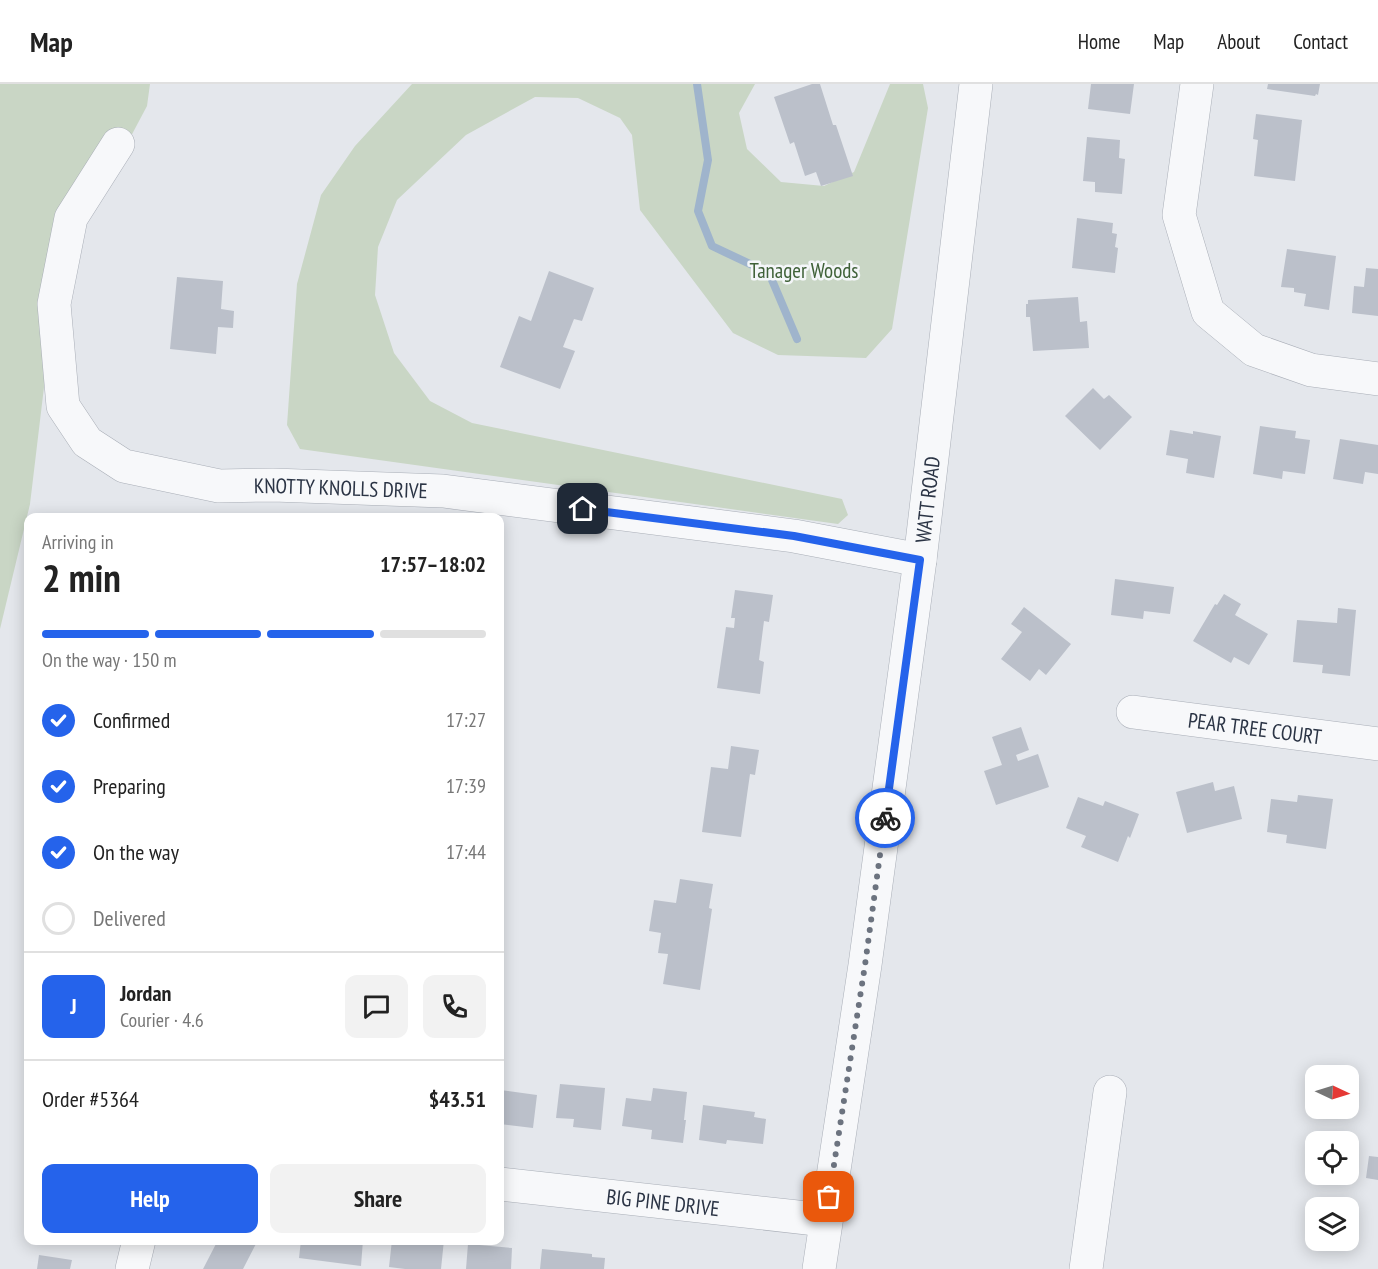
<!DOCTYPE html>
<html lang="en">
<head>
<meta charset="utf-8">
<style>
  :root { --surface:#fff; --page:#f2f2f2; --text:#222; --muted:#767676; --line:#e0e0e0; --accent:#2563eb }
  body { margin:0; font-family:"PT Sans Narrow",sans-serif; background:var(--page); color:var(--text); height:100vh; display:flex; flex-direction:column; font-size:22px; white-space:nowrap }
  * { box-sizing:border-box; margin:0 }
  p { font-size:20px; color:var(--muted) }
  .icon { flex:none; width:33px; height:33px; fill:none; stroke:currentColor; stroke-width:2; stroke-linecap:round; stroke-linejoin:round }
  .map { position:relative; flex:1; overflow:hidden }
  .sheet { position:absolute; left:24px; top:429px; width:480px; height:732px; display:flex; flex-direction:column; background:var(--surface); border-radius:12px; box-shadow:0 3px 15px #0003 }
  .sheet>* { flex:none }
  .needle { width:39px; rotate:94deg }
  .buttons { position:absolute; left:1305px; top:981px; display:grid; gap:12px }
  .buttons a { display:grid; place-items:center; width:54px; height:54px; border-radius:12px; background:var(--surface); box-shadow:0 3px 15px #0003; font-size:30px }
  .pin { position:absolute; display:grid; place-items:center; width:51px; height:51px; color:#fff; margin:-26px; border-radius:12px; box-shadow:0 3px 9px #0006 }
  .courier { position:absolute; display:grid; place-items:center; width:60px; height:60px; margin:-30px; border:4px solid #2563eb; border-radius:50%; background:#fff; color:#222; box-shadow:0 2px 8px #0007 }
  .summary em { font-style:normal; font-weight:600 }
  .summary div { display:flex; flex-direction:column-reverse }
  .summary { display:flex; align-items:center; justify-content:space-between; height:102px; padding:0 18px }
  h1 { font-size:39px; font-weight:600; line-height:45px }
  .bar { display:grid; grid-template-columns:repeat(4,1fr); gap:9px 6px; align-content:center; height:72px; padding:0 18px }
  .bar i { height:8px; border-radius:4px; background:var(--line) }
  .bar .active { background:var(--accent) }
  .bar p { grid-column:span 4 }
  .line { display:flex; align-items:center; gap:15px; padding:0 18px; border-top:2px solid var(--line) }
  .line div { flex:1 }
  .round { display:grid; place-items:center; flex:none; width:63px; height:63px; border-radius:12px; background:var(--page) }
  ol { padding:0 18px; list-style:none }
  li { display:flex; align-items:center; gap:18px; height:66px }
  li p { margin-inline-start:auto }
  li .icon { padding:6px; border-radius:50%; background:var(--accent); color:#fff; stroke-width:4 }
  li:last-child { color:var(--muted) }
  li i { width:33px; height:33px; border:3px solid var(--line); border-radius:50% }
  .button { display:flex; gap:12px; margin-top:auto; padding:12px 18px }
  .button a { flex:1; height:69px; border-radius:12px; background:var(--accent); color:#fff; font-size:24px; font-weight:600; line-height:69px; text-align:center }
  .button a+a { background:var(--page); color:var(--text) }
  header { display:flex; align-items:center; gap:36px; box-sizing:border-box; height:84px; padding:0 30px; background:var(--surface); border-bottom:2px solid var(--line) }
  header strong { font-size:28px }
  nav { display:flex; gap:33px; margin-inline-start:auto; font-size:21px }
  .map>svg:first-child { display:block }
</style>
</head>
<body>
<header>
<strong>Map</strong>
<nav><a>Home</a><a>Map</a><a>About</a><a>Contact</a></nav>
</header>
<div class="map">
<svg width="1378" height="1185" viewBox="0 0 1378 1185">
  <rect width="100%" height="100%" fill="#e4e7ec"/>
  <!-- green -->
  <path fill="#c9d6c5" d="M 0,0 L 150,0 L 147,22 L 79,150 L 59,178 L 30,420 L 0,545 Z
    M 412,0 L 755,0 L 739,29 L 747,65 L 781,98 L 824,102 L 854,88 L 890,0 L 923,0 L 928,24 L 892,245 L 866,274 L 778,271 L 733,249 L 640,126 L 632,51 L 620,34 L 578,14 L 535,13 L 466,51 L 397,116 L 378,163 L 375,211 L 394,269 L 430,317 L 472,339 L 842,415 L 848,431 L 838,440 L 300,365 L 287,341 L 297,200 L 321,111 L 355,62 Z"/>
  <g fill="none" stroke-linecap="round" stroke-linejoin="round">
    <!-- stream -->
    <path stroke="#9fb4cc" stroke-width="8" d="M 697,0 L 708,76 L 698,127 L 712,162 L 769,189 L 797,255"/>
  </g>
  <!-- building -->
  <path fill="#bbc0ca" d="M 812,0 L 820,0 L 833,41 L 836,41 L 853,92 L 821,102 L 816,88 L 805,92 L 794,58 L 790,60 L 774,13 Z
    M 1091,0 L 1134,0 L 1130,30 L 1088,25 Z
    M 1268,0 L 1320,0 L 1318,11 L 1316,10 L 1315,12 L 1267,5 Z
    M 1256,30 L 1302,36 L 1295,97 L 1254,92 L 1258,56 L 1253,55 Z
    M 1087,53 L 1120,56 L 1119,74 L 1125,75 L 1122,110 L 1095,108 L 1095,98 L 1083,97 Z
    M 1077,134 L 1113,139 L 1112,149 L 1117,150 L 1115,163 L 1118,164 L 1115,189 L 1072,184 Z
    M 1287,165 L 1336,172 L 1329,226 L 1304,222 L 1306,210 L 1294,208 L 1294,204 L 1281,203 Z
    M 1366,184 L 1378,185 L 1378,232 L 1352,229 L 1354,202 L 1364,203 Z
    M 549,187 L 594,204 L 582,237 L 574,235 L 563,263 L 575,267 L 560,305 L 500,283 L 519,232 L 531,237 Z
    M 177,193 L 223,197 L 221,225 L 234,227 L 233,244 L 218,243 L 216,270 L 170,265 Z
    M 1078,213 L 1080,238 L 1087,237 L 1089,264 L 1033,267 L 1030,233 L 1026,233 L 1026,220 L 1028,220 L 1028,216 Z
    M 1093,304 L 1104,315 L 1109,311 L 1132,333 L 1100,366 L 1065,332 Z
    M 1260,342 L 1296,347 L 1295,354 L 1310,356 L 1305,390 L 1283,387 L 1282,395 L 1253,390 Z
    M 1170,346 L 1193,350 L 1193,347 L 1221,352 L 1214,394 L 1186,389 L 1188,375 L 1166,371 Z
    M 1340,355 L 1378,361 L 1378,390 L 1365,388 L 1363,400 L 1333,395 Z
    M 1115,495 L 1174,503 L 1170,530 L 1144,527 L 1143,535 L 1111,531 Z
    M 735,506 L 773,511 L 769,538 L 764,537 L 759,576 L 764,578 L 760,610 L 717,604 L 726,543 L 734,544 L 735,534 L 731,534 Z
    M 1224,510 L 1241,520 L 1235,531 L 1268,550 L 1249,581 L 1234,573 L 1231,579 L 1193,557 L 1215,520 L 1217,521 Z
    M 1024,523 L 1071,560 L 1046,591 L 1039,585 L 1030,597 L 1001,575 L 1022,548 L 1011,540 Z
    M 1338,524 L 1356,526 L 1350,592 L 1322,589 L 1323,581 L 1293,578 L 1297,536 L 1337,539 Z
    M 1021,643 L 1029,666 L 1016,671 L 1018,677 L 1038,670 L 1049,703 L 996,721 L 984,687 L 1002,681 L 992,653 Z
    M 731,662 L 759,666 L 755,691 L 750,690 L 741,753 L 702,748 L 711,683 L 728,685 Z
    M 1213,698 L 1215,707 L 1234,702 L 1242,735 L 1187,749 L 1176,708 Z
    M 1298,711 L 1333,715 L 1326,765 L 1286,759 L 1287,751 L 1267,748 L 1271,715 L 1297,718 Z
    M 1078,713 L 1103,722 L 1105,717 L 1139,730 L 1130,754 L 1128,752 L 1118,778 L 1081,763 L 1086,752 L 1066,744 Z
    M 680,795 L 713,800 L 709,824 L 712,825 L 700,906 L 663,900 L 668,870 L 658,869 L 661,849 L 649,847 L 654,816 L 676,819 Z
    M 560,1000 L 605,1004 L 601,1046 L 573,1043 L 574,1035 L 556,1034 Z
    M 653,1004 L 687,1008 L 684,1036 L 686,1036 L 683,1059 L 651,1055 L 652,1046 L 622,1042 L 626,1014 L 651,1017 Z
    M 500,1006 L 537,1011 L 533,1044 L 500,1040 Z
    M 703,1021 L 755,1028 L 754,1033 L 766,1035 L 763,1060 L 727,1056 L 726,1060 L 699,1056 Z
    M 1369,1072 L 1378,1073 L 1378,1096 L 1366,1094 Z
    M 218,1156 L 258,1156 L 243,1185 L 203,1185 Z
    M 301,1156 L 363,1156 L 361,1182 L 299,1174 Z
    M 392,1156 L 444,1156 L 441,1185 L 405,1185 L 389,1183 Z
    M 468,1160 L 512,1164 L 511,1185 L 466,1185 Z
    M 542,1165 L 592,1170 L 592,1173 L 605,1174 L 604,1185 L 540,1185 Z
    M 39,1171 L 72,1176 L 70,1185 L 37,1185 Z"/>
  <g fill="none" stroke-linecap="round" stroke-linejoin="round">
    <!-- minor casing -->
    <g stroke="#a9aeb7" stroke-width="34">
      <g id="minor">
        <path d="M 1197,0 L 1179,131 L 1208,228 L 1254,266 L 1311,286 L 1378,295"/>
        <path id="s1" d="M 118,60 L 71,134 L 54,220 L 63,322 L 87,358 L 124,382 L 219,402 L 273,401 L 443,407 L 794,452 L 920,476"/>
        <path id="s2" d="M 1133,628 L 1378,660"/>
        <path id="s3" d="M 500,1100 L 825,1136"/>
        <path d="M 132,1185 L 139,1156"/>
        <path id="s4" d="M 819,1185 L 865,881 L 920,476 L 976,0"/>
        <path d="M 1086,1185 L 1110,1008"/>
      </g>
    </g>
    <!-- minor -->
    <use href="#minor" stroke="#f7f8fa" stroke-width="33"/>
  </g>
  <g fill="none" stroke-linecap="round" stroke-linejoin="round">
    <!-- done -->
    <path stroke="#6c737f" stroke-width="6" stroke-dasharray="0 10.8" d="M 829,1113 L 865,881 L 885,734"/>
    <!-- route -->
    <path stroke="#2563eb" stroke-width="8" d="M 583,425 L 794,452 L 920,476 L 885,734"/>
  </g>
  <g text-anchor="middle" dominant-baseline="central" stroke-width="5" stroke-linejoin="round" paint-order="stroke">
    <!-- park labels -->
    <g font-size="21" fill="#3f6138" stroke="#f4f6f9">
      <text x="804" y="186">Tanager Woods</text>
    </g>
    <!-- street labels -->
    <g font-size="21" fill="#2b3445" stroke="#f4f6f9">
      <text stroke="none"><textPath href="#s1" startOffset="584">KNOTTY KNOLLS DRIVE</textPath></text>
      <text stroke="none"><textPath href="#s4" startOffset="777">WATT ROAD</textPath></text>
      <text stroke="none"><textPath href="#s2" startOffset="123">PEAR TREE COURT</textPath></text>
      <text stroke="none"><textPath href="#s3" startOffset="164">BIG PINE DRIVE</textPath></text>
    </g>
  </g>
</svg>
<div class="buttons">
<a><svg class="needle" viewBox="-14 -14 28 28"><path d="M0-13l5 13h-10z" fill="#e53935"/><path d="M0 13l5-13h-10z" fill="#767676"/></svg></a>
<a><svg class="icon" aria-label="locate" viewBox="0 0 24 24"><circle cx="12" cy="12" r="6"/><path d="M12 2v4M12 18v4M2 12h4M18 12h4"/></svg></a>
<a><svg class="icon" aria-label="layers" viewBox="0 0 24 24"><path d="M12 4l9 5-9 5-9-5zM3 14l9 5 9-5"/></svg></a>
</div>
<div class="pin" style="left:829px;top:1113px;background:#ea580c"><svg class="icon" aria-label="bag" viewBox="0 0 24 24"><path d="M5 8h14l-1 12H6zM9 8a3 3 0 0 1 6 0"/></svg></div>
<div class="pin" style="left:583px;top:425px;background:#1f2937"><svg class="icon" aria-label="home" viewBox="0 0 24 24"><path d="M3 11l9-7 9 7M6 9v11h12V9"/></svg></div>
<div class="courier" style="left:885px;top:734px"><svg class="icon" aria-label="bike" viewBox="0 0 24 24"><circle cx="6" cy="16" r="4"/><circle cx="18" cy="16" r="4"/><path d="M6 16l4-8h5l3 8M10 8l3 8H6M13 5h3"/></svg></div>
<section class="sheet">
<div class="summary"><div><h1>2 min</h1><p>Arriving in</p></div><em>17:57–18:02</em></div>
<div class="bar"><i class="active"></i><i class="active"></i><i class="active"></i><i></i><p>On the way · 150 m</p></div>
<ol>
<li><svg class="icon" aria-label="check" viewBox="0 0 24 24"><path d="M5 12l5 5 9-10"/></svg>Confirmed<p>17:27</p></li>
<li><svg class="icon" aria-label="check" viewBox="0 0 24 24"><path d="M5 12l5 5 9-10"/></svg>Preparing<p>17:39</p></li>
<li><svg class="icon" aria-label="check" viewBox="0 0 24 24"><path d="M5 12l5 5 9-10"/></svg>On the way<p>17:44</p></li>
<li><i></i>Delivered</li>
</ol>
<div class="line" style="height:108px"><b class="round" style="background:var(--accent);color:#fff">J</b><div><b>Jordan</b><p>Courier · 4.6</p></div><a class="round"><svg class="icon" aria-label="chat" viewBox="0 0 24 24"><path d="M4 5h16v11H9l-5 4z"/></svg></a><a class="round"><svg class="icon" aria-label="phone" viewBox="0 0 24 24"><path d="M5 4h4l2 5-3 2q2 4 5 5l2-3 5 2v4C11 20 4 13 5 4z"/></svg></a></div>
<div class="line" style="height:78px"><div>Order #5364</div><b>$43.51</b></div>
<div class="button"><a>Help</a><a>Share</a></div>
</section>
</div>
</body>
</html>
